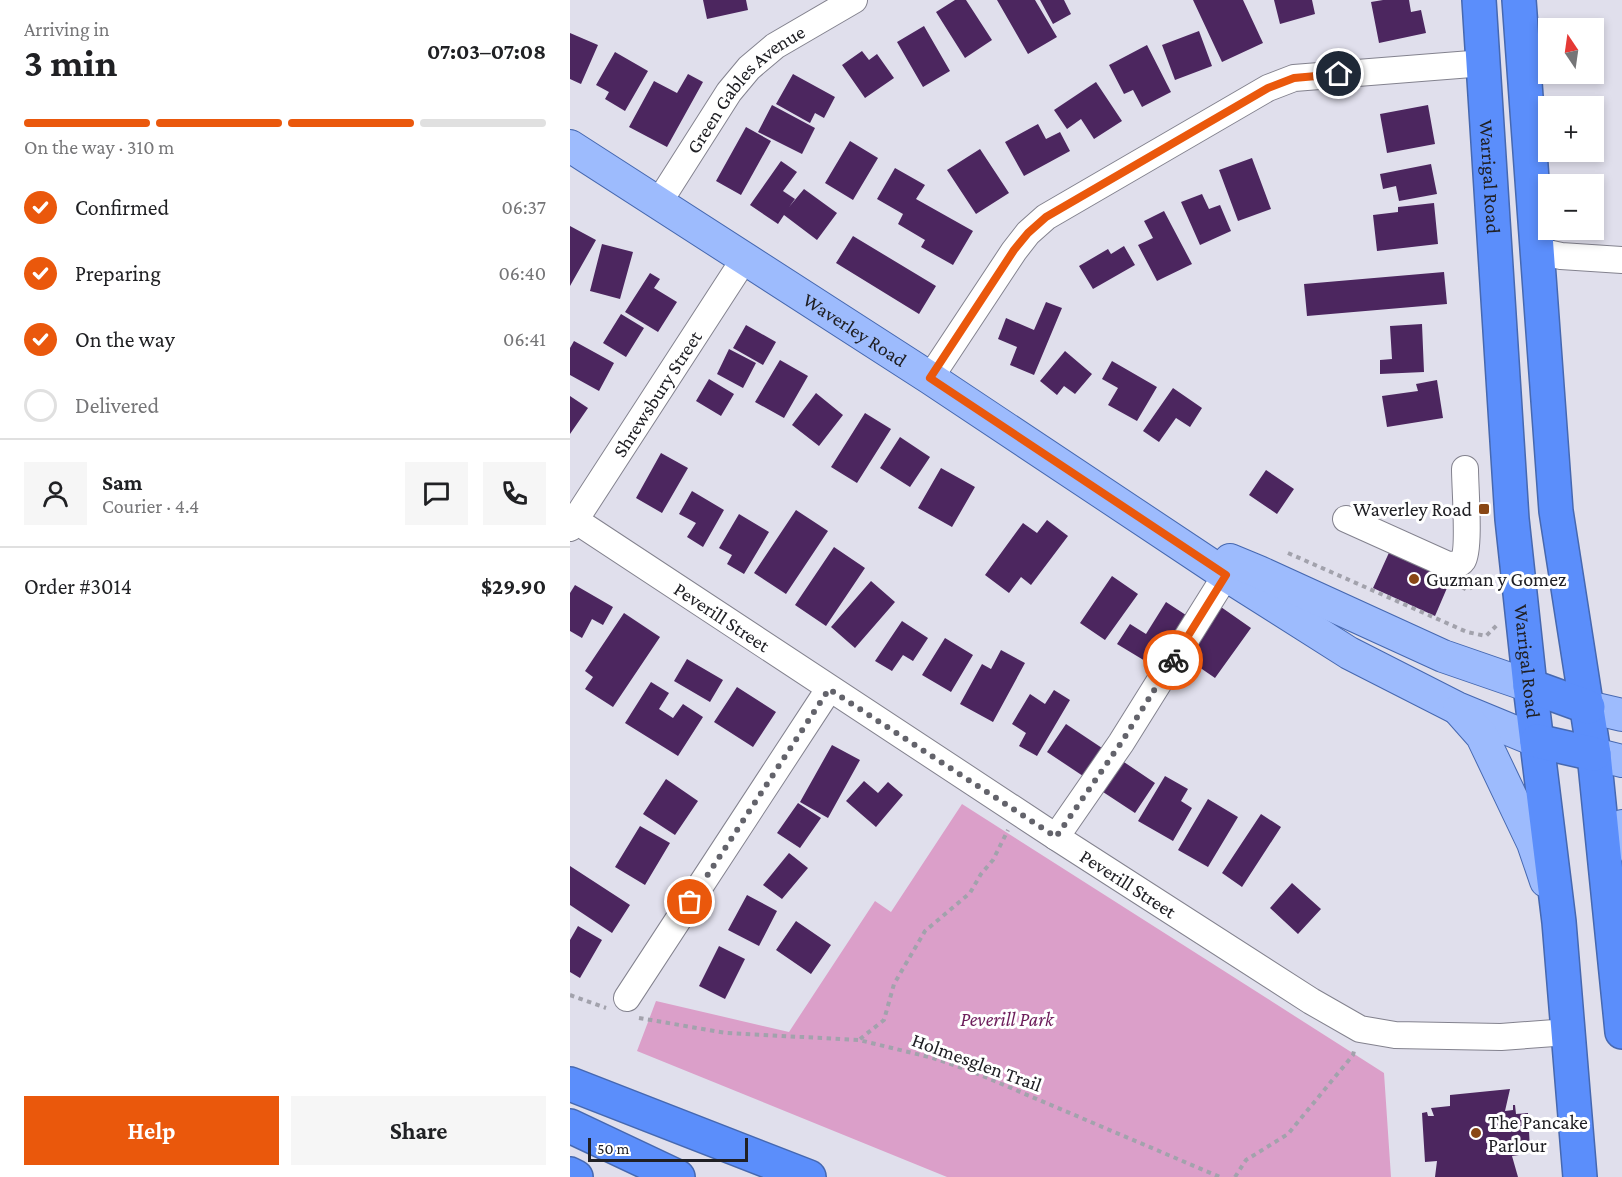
<!DOCTYPE html>
<html lang="en">
<head>
<meta charset="utf-8">
<style>
  :root { --surface:#fff; --page:#f6f6f6; --text:#202124; --muted:#757577; --line:#e0e0e0; --accent:#ea580c }
  body { margin:0; font-family:"Crimson Pro",serif; background:var(--page); color:var(--text); height:100vh; display:flex; flex-direction:column; font-size:22px; white-space:nowrap }
  * { box-sizing:border-box; margin:0 }
  p { font-size:20px; color:var(--muted) }
  .icon { flex:none; width:33px; height:33px; fill:none; stroke:currentColor; stroke-width:2; stroke-linecap:round; stroke-linejoin:round }
  .map { position:relative; flex:1; overflow:hidden }
  .sheet { display:flex; flex-direction:column; background:var(--surface); width:570px }
  .sheet>* { flex:none }
  .needle { width:39px; rotate:347deg }
  .buttons { position:absolute; left:968px; top:18px; display:grid; gap:12px }
  .buttons a { display:grid; place-items:center; width:66px; height:66px; border-radius:0px; background:var(--surface); box-shadow:0 3px 9px #0003; font-size:30px }
  .scale { position:absolute; left:18px; bottom:15px; width:160px; box-sizing:border-box; padding-left:6px; border:3px solid #202025; border-top:0; font-size:16px; line-height:21px; white-space:nowrap; color:#202025; -webkit-text-stroke:4px #fff; paint-order:stroke }
  .pin { position:absolute; display:grid; place-items:center; width:51px; height:51px; color:#fff; margin:-26px; border:3px solid #fff; border-radius:50%; box-shadow:0 2px 6px #0007 }
  .courier { position:absolute; display:grid; place-items:center; width:60px; height:60px; margin:-30px; border:4px solid #ea580c; border-radius:50%; background:#fff; color:#222; box-shadow:0 2px 8px #0007 }
  .headline em { font-style:normal; font-weight:700 }
  .headline div { display:flex; flex-direction:column-reverse }
  .headline { display:flex; align-items:center; justify-content:space-between; height:102px; padding:0 24px }
  h1 { font-size:39px; font-weight:700; line-height:45px }
  .bar { display:grid; grid-template-columns:repeat(4,1fr); gap:9px 6px; align-content:center; height:72px; padding:0 24px }
  .bar i { height:8px; border-radius:4px; background:var(--line) }
  .bar .selected { background:var(--accent) }
  .bar p { grid-column:span 4 }
  .line { display:flex; align-items:center; gap:15px; padding:0 24px; border-top:2px solid var(--line) }
  .line div { flex:1 }
  .round { display:grid; place-items:center; flex:none; width:63px; height:63px; border-radius:0px; background:var(--page) }
  ol { padding:0 24px; list-style:none }
  li { display:flex; align-items:center; gap:18px; height:66px }
  li p { margin-inline-start:auto }
  li .icon { padding:6px; border-radius:50%; background:var(--accent); color:#fff; stroke-width:4 }
  li:last-child { color:var(--muted) }
  li i { width:33px; height:33px; border:3px solid var(--line); border-radius:50% }
  .cta { display:flex; gap:12px; margin-top:auto; padding:12px 24px }
  .cta a { flex:1; height:69px; border-radius:0px; background:var(--accent); color:#fff; font-size:24px; font-weight:700; line-height:69px; text-align:center }
  .cta a+a { background:var(--page); color:var(--text) }
  main { display:flex; flex:1; min-height:0 }
  .map>svg:first-child { display:block }
</style>
</head>
<body>
<main>
<section class="sheet">
<div class="headline"><div><h1>3 min</h1><p>Arriving in</p></div><em>07:03–07:08</em></div>
<div class="bar"><i class="selected"></i><i class="selected"></i><i class="selected"></i><i></i><p>On the way · 310 m</p></div>
<ol>
<li><svg class="icon" aria-label="check" viewBox="0 0 24 24"><path d="M5 12l5 5 9-10"/></svg>Confirmed<p>06:37</p></li>
<li><svg class="icon" aria-label="check" viewBox="0 0 24 24"><path d="M5 12l5 5 9-10"/></svg>Preparing<p>06:40</p></li>
<li><svg class="icon" aria-label="check" viewBox="0 0 24 24"><path d="M5 12l5 5 9-10"/></svg>On the way<p>06:41</p></li>
<li><i></i>Delivered</li>
</ol>
<div class="line" style="height:108px"><a class="round"><svg class="icon" aria-label="person" viewBox="0 0 24 24"><circle cx="12" cy="8" r="4"/><path d="M4 21q1-7 8-7t8 7"/></svg></a><div><b>Sam</b><p>Courier · 4.4</p></div><a class="round"><svg class="icon" aria-label="chat" viewBox="0 0 24 24"><path d="M4 5h16v11H9l-5 4z"/></svg></a><a class="round"><svg class="icon" aria-label="phone" viewBox="0 0 24 24"><path d="M5 4h4l2 5-3 2q2 4 5 5l2-3 5 2v4C11 20 4 13 5 4z"/></svg></a></div>
<div class="line" style="height:78px"><div>Order #3014</div><b>$29.90</b></div>
<div class="cta"><a>Help</a><a>Share</a></div>
</section>
<div class="map">
<svg width="1052" height="1177" viewBox="0 0 1052 1177">
  <rect width="100%" height="100%" fill="#e0dfec"/>
  <!-- green -->
  <path fill="#db9fc9" d="M 392,804 L 814,1073 L 821,1177 L 377,1177 L 67,1051 L 86,1001 L 219,1032 L 305,901 L 321,912 Z"/>
  <!-- building -->
  <path fill="#4c265f" d="M 133,0 L 176,0 L 178,10 L 137,19 Z
    M 385,0 L 396,0 L 422,40 L 395,58 L 366,12 Z
    M 427,0 L 465,0 L 487,37 L 458,54 Z
    M 470,0 L 494,0 L 501,14 L 483,24 Z
    M 623,0 L 673,0 L 693,43 L 652,62 Z
    M 704,0 L 742,0 L 745,14 L 710,24 Z
    M 813,0 L 839,0 L 841,12 L 851,10 L 856,33 L 809,43 L 801,2 Z
    M 354,26 L 380,71 L 353,87 L 327,42 Z
    M 629,31 L 642,66 L 605,80 L 592,45 Z
    M 0,33 L 28,45 L 11,84 L 0,79 Z
    M 577,45 L 601,92 L 572,107 L 563,90 L 554,94 L 539,65 Z
    M 292,51 L 299,60 L 307,54 L 324,78 L 295,98 L 272,65 Z
    M 45,52 L 78,71 L 55,111 L 35,99 L 39,92 L 26,85 Z
    M 118,74 L 133,82 L 97,147 L 59,127 L 84,81 L 107,93 Z
    M 223,74 L 265,97 L 254,118 L 245,113 L 240,123 L 206,104 Z
    M 526,82 L 552,121 L 524,139 L 511,119 L 497,129 L 484,110 Z
    M 202,105 L 245,128 L 232,154 L 188,132 Z
    M 858,105 L 865,144 L 817,153 L 810,114 Z
    M 468,124 L 476,139 L 490,132 L 500,151 L 454,176 L 435,142 Z
    M 176,127 L 201,141 L 171,195 L 146,181 Z
    M 280,141 L 308,158 L 283,200 L 255,183 Z
    M 410,149 L 439,193 L 406,214 L 377,170 Z
    M 682,158 L 701,209 L 668,221 L 649,170 Z
    M 211,161 L 227,172 L 213,191 L 225,199 L 219,207 L 234,189 L 267,213 L 247,240 L 214,215 L 208,224 L 180,205 Z
    M 861,164 L 867,194 L 829,201 L 826,186 L 813,189 L 810,174 Z
    M 325,168 L 355,185 L 346,199 L 403,231 L 383,265 L 351,247 L 355,240 L 328,224 L 333,214 L 307,199 Z
    M 632,194 L 639,209 L 650,205 L 661,231 L 630,245 L 611,202 Z
    M 864,203 L 868,244 L 807,251 L 803,215 L 828,212 L 828,207 Z
    M 594,211 L 622,264 L 587,281 L 568,245 L 583,238 L 574,221 Z
    M 0,226 L 26,240 L 0,286 Z
    M 283,236 L 366,286 L 349,314 L 266,263 Z
    M 32,244 L 63,252 L 50,299 L 20,291 Z
    M 554,246 L 565,265 L 523,289 L 509,266 L 538,249 L 541,254 Z
    M 874,272 L 877,304 L 737,316 L 734,284 Z
    M 80,273 L 90,279 L 84,288 L 107,302 L 88,332 L 55,312 Z
    M 476,302 L 492,308 L 464,375 L 440,365 L 447,347 L 428,339 L 436,318 L 464,330 Z
    M 51,314 L 74,328 L 56,357 L 33,343 Z
    M 852,324 L 854,372 L 810,374 L 810,360 L 822,359 L 820,326 Z
    M 176,325 L 206,342 L 193,365 L 163,348 Z
    M 4,341 L 44,363 L 29,391 L 0,375 L 0,348 Z
    M 159,349 L 186,363 L 173,388 L 147,374 Z
    M 495,351 L 522,374 L 505,394 L 494,386 L 487,395 L 470,381 Z
    M 210,360 L 238,376 L 214,418 L 185,402 Z
    M 542,361 L 587,387 L 567,421 L 538,405 L 548,388 L 532,379 Z
    M 139,379 L 164,394 L 151,416 L 126,401 Z
    M 867,380 L 873,418 L 817,427 L 812,396 L 848,391 L 846,384 Z
    M 603,388 L 632,408 L 620,427 L 606,418 L 589,442 L 573,431 Z
    M 246,393 L 273,415 L 249,446 L 222,425 Z
    M 0,396 L 18,408 L 0,434 Z
    M 295,413 L 321,429 L 287,483 L 261,467 Z
    M 330,437 L 360,457 L 340,487 L 310,468 Z
    M 91,453 L 118,468 L 92,513 L 66,498 Z
    M 371,468 L 405,487 L 382,527 L 348,508 Z
    M 696,470 L 724,489 L 707,514 L 679,495 Z
    M 122,491 L 154,510 L 133,547 L 117,537 L 126,523 L 109,514 Z
    M 226,510 L 258,531 L 216,594 L 184,573 Z
    M 169,514 L 199,532 L 174,574 L 157,564 L 162,555 L 149,548 Z
    M 477,520 L 498,536 L 461,585 L 451,577 L 439,593 L 415,575 L 453,523 L 467,533 Z
    M 822,546 L 883,574 L 865,616 L 803,588 Z
    M 264,547 L 295,568 L 256,626 L 225,605 Z
    M 542,576 L 568,594 L 535,640 L 510,623 Z
    M 301,581 L 325,602 L 285,648 L 261,627 Z
    M 5,585 L 43,607 L 33,625 L 22,619 L 12,638 L 0,631 L 0,593 Z
    M 596,602 L 622,619 L 590,670 L 547,644 L 560,624 L 576,634 Z
    M 651,607 L 681,628 L 645,678 L 616,658 Z
    M 54,613 L 90,637 L 43,707 L 15,689 L 23,677 L 15,671 Z
    M 332,621 L 358,638 L 343,661 L 333,655 L 322,671 L 305,661 Z
    M 375,638 L 403,655 L 381,692 L 352,675 Z
    M 431,650 L 455,663 L 423,722 L 390,704 L 412,664 L 421,669 Z
    M 117,659 L 153,680 L 140,702 L 104,681 Z
    M 81,682 L 99,693 L 89,709 L 103,718 L 113,704 L 133,717 L 108,756 L 55,723 Z
    M 167,687 L 206,712 L 183,747 L 144,722 Z
    M 484,690 L 500,700 L 467,756 L 449,746 L 456,733 L 442,724 L 460,694 L 475,704 Z
    M 496,724 L 538,752 L 519,780 L 477,752 Z
    M 262,745 L 290,760 L 258,818 L 230,802 Z
    M 551,760 L 585,783 L 565,813 L 530,790 Z
    M 595,776 L 618,789 L 611,801 L 622,808 L 603,841 L 568,821 Z
    M 96,779 L 128,801 L 105,835 L 73,814 Z
    M 294,781 L 308,793 L 318,782 L 333,795 L 306,827 L 276,801 Z
    M 638,799 L 668,817 L 638,867 L 608,850 Z
    M 228,803 L 251,818 L 230,848 L 207,833 Z
    M 691,814 L 711,827 L 672,887 L 652,873 Z
    M 70,826 L 100,843 L 75,885 L 45,867 Z
    M 219,853 L 238,868 L 212,899 L 193,885 Z
    M 0,866 L 60,905 L 42,933 L 0,905 Z
    M 722,883 L 751,909 L 728,934 L 700,908 Z
    M 177,895 L 207,911 L 189,946 L 158,930 Z
    M 226,921 L 261,945 L 241,974 L 206,950 Z
    M 8,926 L 32,940 L 10,978 L 0,972 L 0,940 Z
    M 149,946 L 175,959 L 155,999 L 129,986 Z
    M 940,1089 L 935,1111 L 943,1110 L 943,1105 L 945,1105 L 946,1114 L 958,1113 L 960,1150 L 949,1151 L 949,1155 L 942,1156 L 948,1177 L 865,1177 L 867,1161 L 855,1162 L 852,1113 L 857,1112 L 858,1116 L 864,1116 L 861,1108 L 880,1106 L 880,1095 Z"/>
  <g fill="none" stroke-linecap="round" stroke-linejoin="round">
    <!-- minor casing -->
    <g stroke="#83828e" stroke-width="28">
      <g id="minor">
        <path id="s1" d="M 89,202 L 159,92 L 179,68 L 205,46 L 284,0"/>
        <path d="M 968,251 L 991,256 L 1052,260"/>
        <path d="M 360,378 L 444,251 L 458,233 L 476,217 L 698,88 L 724,78 L 914,63"/>
        <path d="M 776,519 L 876,564 C 882,565 889,566 893,560 C 900,549 895,486 895,469"/>
        <path id="s2" d="M 5,520 L 486,837 L 741,1001 L 790,1029 L 825,1035 L 931,1037 L 998,1032"/>
        <path id="s3" d="M 0,528 L 175,258"/>
        <path d="M 486,837 L 551,743 L 656,575"/>
        <path d="M 57,998 L 259,689"/>
      </g>
    </g>
    <!-- major casing -->
    <g stroke="#4668b0" stroke-width="34">
      <g id="major">
        <path id="s4" d="M 0,146 L 360,378 L 656,575 L 779,653 L 887,708 L 967,741"/>
        <path d="M 660,560 L 689,572 L 873,656 L 960,686"/>
        <path d="M 1018,707 L 1052,715"/>
        <path d="M 889,710 L 912,736 L 963,843 L 976,881"/>
        <path d="M 1024,754 L 1052,761"/>
        <path d="M 1035,857 L 1052,826"/>
      </g>
    </g>
    <!-- highway casing -->
    <g stroke="#4668b0" stroke-width="36">
      <g id="highway">
        <path id="s5" d="M 909,0 L 942,519 L 960,686 L 989,922 L 1010,1177"/>
        <path d="M 949,0 L 986,511 L 1024,754 L 1052,1032"/>
        <path d="M 960,686 L 1018,707"/>
        <path d="M 967,741 L 1024,754"/>
        <path d="M 0,1084 L 239,1177"/>
        <path d="M 0,1126 L 108,1177"/>
        <path d="M 0,1174 L 6,1177"/>
      </g>
    </g>
    <!-- path -->
    <path stroke="#a2a2ac" stroke-width="4" stroke-dasharray="4.5 4.5" stroke-linecap="butt" d="M 718,553 L 897,632 L 916,636 L 927,625
      M 892,587 L 897,590 L 921,576
      M 0,995 L 36,1008
      M 69,1018 L 156,1033 L 289,1040 L 363,1058 L 401,1071 L 650,1177
      M 290,1039 L 314,1020 L 324,984 L 355,931 L 400,893 L 411,874 L 423,860 L 438,830
      M 665,1177 L 676,1160 L 718,1134 L 783,1055 L 784,1051"/>
    <!-- minor -->
    <use href="#minor" stroke="#fff" stroke-width="26"/>
    <!-- major -->
    <use href="#major" stroke="#9dbbfd" stroke-width="32"/>
    <!-- highway -->
    <use href="#highway" stroke="#5b8efb" stroke-width="33"/>
  </g>
  <g fill="none" stroke-linecap="round" stroke-linejoin="round">
    <!-- done -->
    <path stroke="#63636b" stroke-width="6" stroke-dasharray="0 10.8" d="M 120,902 L 259,689 L 486,837 L 551,743 L 603,660"/>
    <!-- route -->
    <path stroke="#ea580c" stroke-width="8" d="M 603,660 L 656,575 L 360,378 L 444,250 L 458,233 L 476,217 L 698,88 L 724,78 L 769,74"/>
  </g>
  <!-- markers -->
  <g fill="#894715" stroke="#fff" stroke-width="2">
    <rect x="908" y="503" width="12" height="12" rx="3"/>
    <circle cx="844" cy="579" r="6"/>
    <circle cx="906" cy="1133" r="6"/>
  </g>
  <g text-anchor="middle" dominant-baseline="central" stroke-width="6" stroke-linejoin="round" paint-order="stroke">
    <!-- street labels -->
    <g font-size="20" fill="#202025" stroke="#fff">
      <text stroke="none"><textPath href="#s1" startOffset="144">Green Gables Avenue</textPath></text>
      <text stroke="none"><textPath href="#s5" startOffset="177">Warrigal Road</textPath></text>
      <text stroke="none"><textPath href="#s4" startOffset="339">Waverley Road</textPath></text>
      <text stroke="none"><textPath href="#s3" startOffset="160">Shrewsbury Street</textPath></text>
      <text stroke="none"><textPath href="#s2" startOffset="176">Peverill Street</textPath></text>
      <text stroke="none"><textPath href="#s5" startOffset="663">Warrigal Road</textPath></text>
      <text stroke="none"><textPath href="#s2" startOffset="662">Peverill Street</textPath></text>
      <text transform="translate(407 1062) rotate(20)">Holmesglen Trail</text>
    </g>
    <!-- poi labels -->
    <g font-size="20" fill="#202025" stroke="#fff" text-anchor="start">
      <text x="902" y="509" text-anchor="end">Waverley Road</text>
      <text x="856" y="579">Guzman y Gomez</text>
      <text x="918" y="1122">The Pancake<tspan x="918" dy="23">Parlour</tspan></text>
    </g>
    <!-- park labels -->
    <g font-size="20" font-style="italic" fill="#6d1d5b" stroke="#fff">
      <text x="437" y="1019">Peverill Park</text>
    </g>
  </g>
</svg>
<div class="buttons">
<a><svg class="needle" viewBox="-14 -14 28 28"><path d="M0-13l5 13h-10z" fill="#e53935"/><path d="M0 13l5-13h-10z" fill="#757577"/></svg></a>
<a>+</a>
<a>−</a>
</div>
<div class="scale">50 m</div>
<div class="pin" style="left:120px;top:902px;background:#ea580c"><svg class="icon" aria-label="bag" viewBox="0 0 24 24"><path d="M5 8h14l-1 12H6zM9 8a3 3 0 0 1 6 0"/></svg></div>
<div class="pin" style="left:769px;top:74px;background:#1f2937"><svg class="icon" aria-label="home" viewBox="0 0 24 24"><path d="M3 11l9-7 9 7M6 9v11h12V9"/></svg></div>
<div class="courier" style="left:603px;top:660px"><svg class="icon" aria-label="bike" viewBox="0 0 24 24"><circle cx="6" cy="16" r="4"/><circle cx="18" cy="16" r="4"/><path d="M6 16l4-8h5l3 8M10 8l3 8H6M13 5h3"/></svg></div>
</div>
</main>
</body>
</html>
